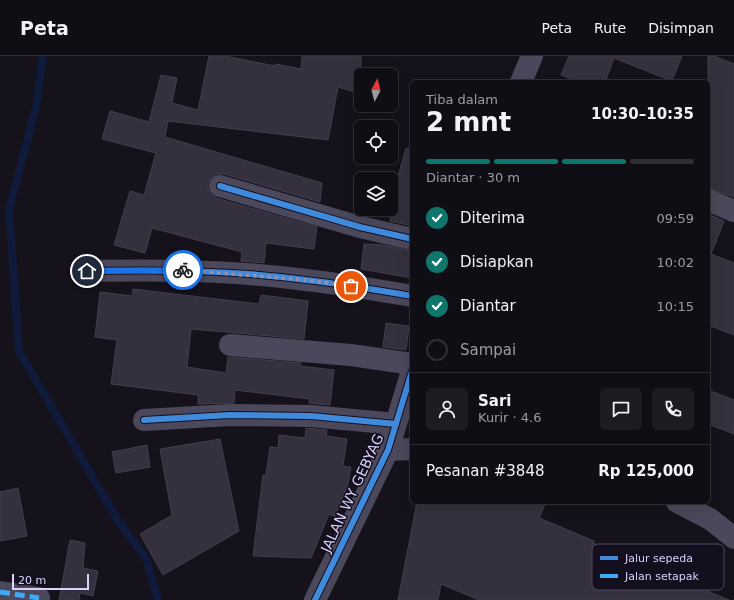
<!DOCTYPE html>
<html lang="id">
<head>
<meta charset="utf-8">
<style>
  :root { --surface:#100e15; --page:#1e1c22; --text:#f1f3f6; --muted:#9c9ca0; --line:#302e34; --accent:#0f766e }
  body { margin:0; font-family:"DejaVu Sans",sans-serif; background:var(--page); color:var(--text); height:100vh; display:flex; flex-direction:column; font-size:15px; white-space:nowrap }
  * { box-sizing:border-box; margin:0 }
  p { font-size:13px; color:var(--muted) }
  .icon { flex:none; width:22px; height:22px; fill:none; stroke:currentColor; stroke-width:2; stroke-linecap:round; stroke-linejoin:round }
  .map { position:relative; flex:1; overflow:hidden }
  .side { position:absolute; left:410px; top:24px; width:300px; height:424px; display:flex; flex-direction:column; background:var(--surface); border-radius:6px; box-shadow:0 4px 16px #0002,0 0 0 1px var(--line) }
  .side>* { flex:none }
  .needle { width:26px; rotate:7deg }
  .controls { position:absolute; left:354px; top:12px; display:grid; gap:8px }
  .controls a { display:grid; place-items:center; width:44px; height:44px; border-radius:6px; background:var(--surface); box-shadow:0 4px 16px #0002,0 0 0 1px var(--line); font-size:20px }
  .scale { position:absolute; left:12px; bottom:10px; width:77px; box-sizing:border-box; padding-left:4px; border:2px solid #dbd1fa; border-top:0; font-size:11px; line-height:14px; white-space:nowrap; color:#dbd1fa; -webkit-text-stroke:3px #140f1f; paint-order:stroke }
  .pin { position:absolute; display:grid; place-items:center; width:34px; height:34px; color:#fff; margin:-17px; border:2px solid #fff; border-radius:50%; box-shadow:0 1px 4px #0007 }
  .courier { position:absolute; display:grid; place-items:center; width:40px; height:40px; margin:-20px; border:3px solid #1a73e8; border-radius:50%; background:#fff; color:#222; box-shadow:0 1px 5px #0007 }
  .summary em { font-style:normal; font-weight:700 }
  .summary div { display:flex; flex-direction:column-reverse }
  .summary { display:flex; align-items:center; justify-content:space-between; height:68px; padding:0 16px }
  h1 { font-size:26px; font-weight:700; line-height:30px }
  .bar { display:grid; grid-template-columns:repeat(4,1fr); gap:6px 4px; align-content:center; height:48px; padding:0 16px }
  .bar i { height:5px; border-radius:3px; background:var(--line) }
  .bar .current { background:var(--accent) }
  .bar p { grid-column:span 4 }
  .line { display:flex; align-items:center; gap:10px; padding:0 16px; border-top:1px solid var(--line) }
  .line div { flex:1 }
  .round { display:grid; place-items:center; flex:none; width:42px; height:42px; border-radius:6px; background:var(--page) }
  ol { padding:0 16px; list-style:none }
  li { display:flex; align-items:center; gap:12px; height:44px }
  li p { margin-inline-start:auto }
  li .icon { padding:4px; border-radius:50%; background:var(--accent); color:#fff; stroke-width:4 }
  li:last-child { color:var(--muted) }
  li i { width:22px; height:22px; border:2px solid var(--line); border-radius:50% }
  header { display:flex; align-items:center; gap:24px; box-sizing:border-box; height:56px; padding:0 20px; background:var(--surface); border-bottom:1px solid var(--line) }
  header strong { font-size:19px }
  nav { display:flex; gap:22px; margin-inline-start:auto; font-size:14px }
  .map>svg:first-child { display:block }
</style>
</head>
<body>
<header>
<strong>Peta</strong>
<nav><a>Peta</a><a>Rute</a><a>Disimpan</a></nav>
</header>
<div class="map">
<svg width="734" height="544" viewBox="0 0 734 544">
  <rect width="100%" height="100%" fill="#15121c"/>
  <g fill="none" stroke-linecap="round" stroke-linejoin="round">
    <!-- stream -->
    <path stroke="#101a3a" stroke-width="8" d="M 43,0 L 36,51 L 9,153 L 19,295 L 117,463 L 146,503 L 158,544"/>
  </g>
  <!-- building -->
  <path fill="#34303e" stroke="#433d4e" d="M 209,0 L 225,0 L 275,10 L 276,8 L 301,13 L 302,0 L 361,0 L 361,38 L 338,31 L 328,84 L 168,65 L 165,81 L 322,127 L 320,146 L 224,118 L 217,118 L 212,121 L 208,127 L 208,133 L 211,138 L 216,142 L 317,171 L 314,193 L 266,187 L 264,207 L 241,205 L 242,196 L 152,172 L 145,197 L 114,189 L 130,135 L 144,139 L 156,97 L 102,83 L 110,55 L 149,66 L 161,19 L 177,22 L 172,47 L 198,54 Z
    M 569,0 L 682,0 L 672,25 L 614,2 L 605,26 L 579,26 L 561,19 Z
    M 708,0 L 714,0 L 734,8 L 734,141 L 708,132 Z
    M 406,92 L 412,93 L 412,170 L 390,165 L 391,145 Z
    M 708,158 L 724,165 L 711,198 L 734,207 L 734,279 L 708,269 Z
    M 364,188 L 384,189 L 412,195 L 412,222 L 361,213 Z
    M 133,233 L 259,248 L 261,239 L 308,245 L 304,283 L 191,273 L 187,311 L 226,317 L 228,301 L 301,307 L 300,310 L 334,314 L 330,349 L 309,347 L 310,343 L 235,334 L 234,347 L 198,348 L 198,339 L 111,328 L 117,284 L 95,281 L 100,236 L 132,240 Z
    M 386,267 L 409,270 L 406,294 L 383,291 Z
    M 708,334 L 734,344 L 734,378 L 708,368 Z
    M 306,372 L 327,374 L 326,380 L 347,383 L 343,410 L 351,411 L 348,428 L 335,461 L 329,458 L 311,502 L 253,500 L 263,419 L 266,419 L 270,391 L 278,392 L 279,379 L 305,382 Z
    M 220,383 L 239,475 L 163,519 L 140,478 L 172,459 L 160,393 Z
    M 147,389 L 150,411 L 116,417 L 112,396 Z
    M 18,432 L 27,480 L 0,485 L 0,436 Z
    M 417,446 L 546,446 L 539,462 L 594,485 L 593,487 L 729,544 L 479,544 L 441,528 L 438,544 L 398,544 Z
    M 70,484 L 85,487 L 83,512 L 98,515 L 93,540 L 80,537 L 79,544 L 59,544 Z"/>
  <g fill="none" stroke-linecap="round" stroke-linejoin="round">
    <!-- minor -->
    <path stroke="#4b485b" stroke-width="22" d="M 521,26 L 532,0
      M 220,130 L 360,171 L 412,183
      M 708,144 L 734,155
      M 87,215 C 160,214 234,214 306,224 C 342,228 377,234 412,240
      M 230,289 L 351,299 L 412,308
      M 144,364 L 230,359 L 311,360 L 396,368
      M 388,394 L 412,393
      M 677,446 L 710,463 L 734,482
      M 0,536 L 39,542
      M 315,544 L 388,394 L 412,315"/>
    <!-- quiet -->
    <path stroke="#3fa9f5" stroke-width="5" stroke-dasharray="10 5" stroke-linecap="butt" d="M 0,536 L 39,542"/>
    <!-- cycleway casing -->
    <g stroke="#140f1f" stroke-width="8">
      <path id="cycleway" d="M 220,130 L 360,171 L 412,183
        M 87,215 C 160,214 234,214 306,224 C 342,228 377,234 412,240
        M 144,364 L 230,359 L 311,360 L 396,368
        M 315,544 L 388,394 L 412,315"/>
    </g>
    <!-- cycleway -->
    <use href="#cycleway" stroke="#408adc" stroke-width="6"/>
  </g>
  <g fill="none" stroke-linecap="round" stroke-linejoin="round">
    <!-- done -->
    <path stroke="#968eac" stroke-width="4" stroke-dasharray="0 7.2" d="M 183,214 L 306,224 L 351,230"/>
    <!-- route -->
    <path stroke="#1a73e8" stroke-width="5" d="M 87,215 L 183,214"/>
  </g>
  <g text-anchor="middle" dominant-baseline="central" stroke-width="3" stroke-linejoin="round" paint-order="stroke">
    <!-- street labels -->
    <g font-size="14" fill="#dbd1fa" stroke="#140f1f">
      <text transform="translate(352 437) rotate(-65)">JALAN WY GEBYAG</text>
    </g>
  </g>
  <!-- legend -->
  <rect x="592" y="488" width="132" height="46" rx="6" fill="#140f1f" stroke="#504961" stroke-width="1"/>
  <rect x="600" y="500" width="18" height="4" fill="#408adc"/>
  <rect x="600" y="518" width="18" height="4" fill="#3fa9f5"/>
  <g font-size="11" fill="#dbd1fa">
    <text x="625" y="506">Jalur sepeda</text>
    <text x="625" y="524">Jalan setapak</text>
  </g>
</svg>
<div class="controls">
<a><svg class="needle" viewBox="-14 -14 28 28"><path d="M0-13l5 13h-10z" fill="#e53935"/><path d="M0 13l5-13h-10z" fill="#9c9ca0"/></svg></a>
<a><svg class="icon" aria-label="locate" viewBox="0 0 24 24"><circle cx="12" cy="12" r="6"/><path d="M12 2v4M12 18v4M2 12h4M18 12h4"/></svg></a>
<a><svg class="icon" aria-label="layers" viewBox="0 0 24 24"><path d="M12 4l9 5-9 5-9-5zM3 14l9 5 9-5"/></svg></a>
</div>
<div class="scale">20 m</div>
<div class="pin" style="left:351px;top:230px;background:#ea580c"><svg class="icon" aria-label="bag" viewBox="0 0 24 24"><path d="M5 8h14l-1 12H6zM9 8a3 3 0 0 1 6 0"/></svg></div>
<div class="pin" style="left:87px;top:215px;background:#1f2937"><svg class="icon" aria-label="home" viewBox="0 0 24 24"><path d="M3 11l9-7 9 7M6 9v11h12V9"/></svg></div>
<div class="courier" style="left:183px;top:214px"><svg class="icon" aria-label="bike" viewBox="0 0 24 24"><circle cx="6" cy="16" r="4"/><circle cx="18" cy="16" r="4"/><path d="M6 16l4-8h5l3 8M10 8l3 8H6M13 5h3"/></svg></div>
<section class="side">
<div class="summary"><div><h1>2 mnt</h1><p>Tiba dalam</p></div><em>10:30–10:35</em></div>
<div class="bar"><i class="current"></i><i class="current"></i><i class="current"></i><i></i><p>Diantar · 30 m</p></div>
<ol>
<li><svg class="icon" aria-label="check" viewBox="0 0 24 24"><path d="M5 12l5 5 9-10"/></svg>Diterima<p>09:59</p></li>
<li><svg class="icon" aria-label="check" viewBox="0 0 24 24"><path d="M5 12l5 5 9-10"/></svg>Disiapkan<p>10:02</p></li>
<li><svg class="icon" aria-label="check" viewBox="0 0 24 24"><path d="M5 12l5 5 9-10"/></svg>Diantar<p>10:15</p></li>
<li><i></i>Sampai</li>
</ol>
<div class="line" style="height:72px"><a class="round"><svg class="icon" aria-label="person" viewBox="0 0 24 24"><circle cx="12" cy="8" r="4"/><path d="M4 21q1-7 8-7t8 7"/></svg></a><div><b>Sari</b><p>Kurir · 4.6</p></div><a class="round"><svg class="icon" aria-label="chat" viewBox="0 0 24 24"><path d="M4 5h16v11H9l-5 4z"/></svg></a><a class="round"><svg class="icon" aria-label="phone" viewBox="0 0 24 24"><path d="M5 4h4l2 5-3 2q2 4 5 5l2-3 5 2v4C11 20 4 13 5 4z"/></svg></a></div>
<div class="line" style="height:52px"><div>Pesanan #3848</div><b>Rp 125,000</b></div>
</section>
</div>
</body>
</html>
